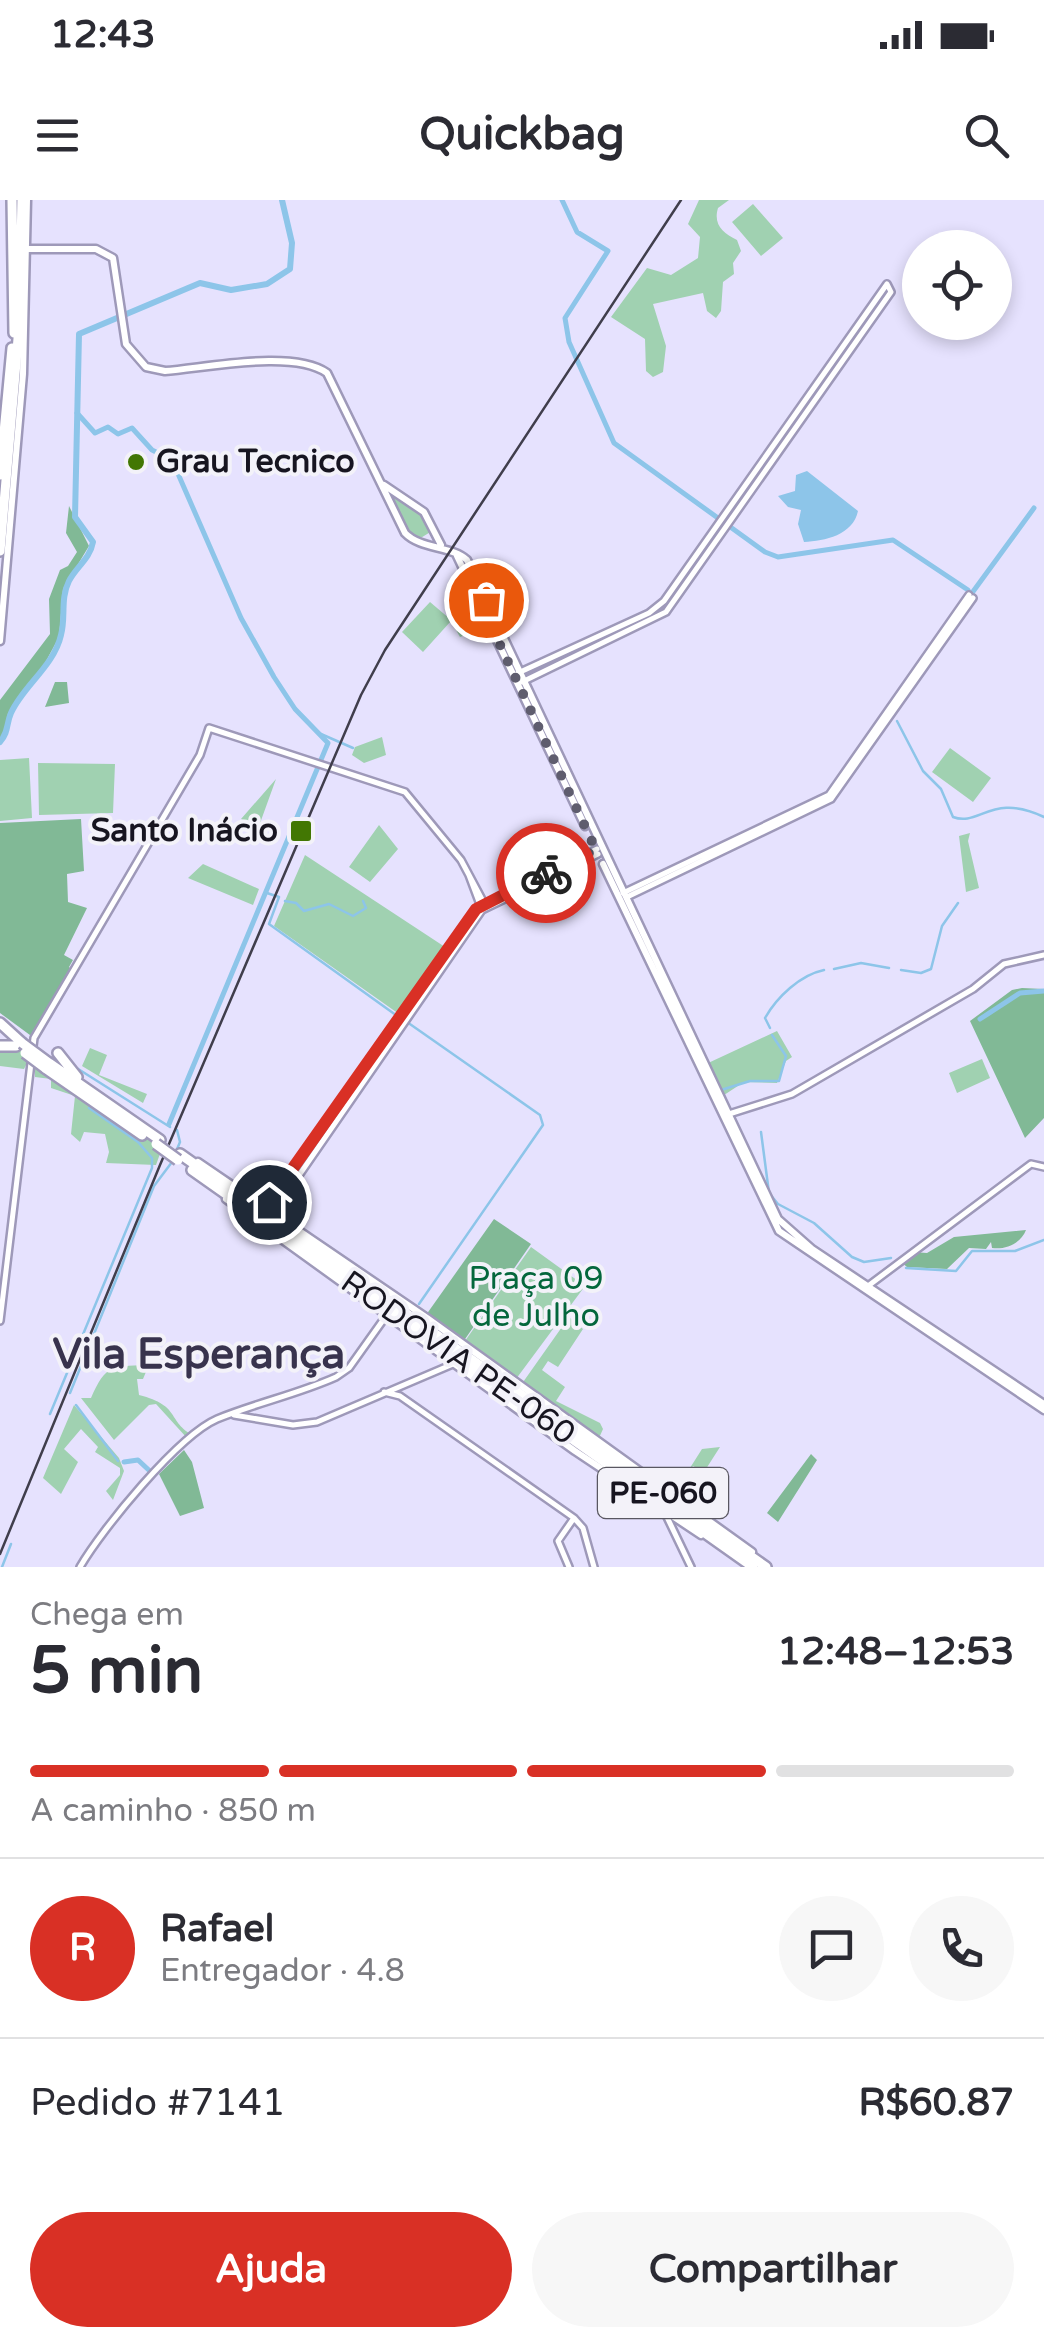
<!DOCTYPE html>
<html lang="pt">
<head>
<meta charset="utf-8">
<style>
  :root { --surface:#fff; --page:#f7f7f7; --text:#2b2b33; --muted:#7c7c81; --line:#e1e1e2; --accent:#d93025 }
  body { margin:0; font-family:"Varela Round",sans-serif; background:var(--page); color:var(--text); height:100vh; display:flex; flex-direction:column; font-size:38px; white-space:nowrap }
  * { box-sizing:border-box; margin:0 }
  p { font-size:32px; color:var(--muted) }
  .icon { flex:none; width:55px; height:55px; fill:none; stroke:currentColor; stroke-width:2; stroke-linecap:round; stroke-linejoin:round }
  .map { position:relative; height:1367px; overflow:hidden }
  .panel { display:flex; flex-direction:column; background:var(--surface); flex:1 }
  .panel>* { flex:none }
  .buttons { position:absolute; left:902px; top:30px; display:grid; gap:20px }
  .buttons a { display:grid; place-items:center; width:110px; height:110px; border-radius:50%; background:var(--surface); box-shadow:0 5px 15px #0003; font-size:50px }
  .pin { position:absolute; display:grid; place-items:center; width:85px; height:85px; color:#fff; margin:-42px; border:5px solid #fff; border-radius:50%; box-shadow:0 2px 10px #0007 }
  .courier { position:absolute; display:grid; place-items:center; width:100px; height:100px; margin:-50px; border:8px solid #d93025; border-radius:50%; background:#fff; color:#222; box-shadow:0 2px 12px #0007 }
  .summary em { font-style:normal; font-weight:700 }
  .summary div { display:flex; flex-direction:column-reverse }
  .summary { display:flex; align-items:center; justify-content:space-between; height:170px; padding:0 30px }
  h1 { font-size:65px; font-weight:700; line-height:75px }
  .bar { display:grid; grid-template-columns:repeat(4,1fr); gap:15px 10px; align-content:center; height:120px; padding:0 30px }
  .bar i { height:12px; border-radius:8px; background:var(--line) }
  .bar .selected { background:var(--accent) }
  .bar p { grid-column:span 4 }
  .line { display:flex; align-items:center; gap:25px; padding:0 30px; border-top:2px solid var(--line) }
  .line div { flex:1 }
  .round { display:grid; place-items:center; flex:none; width:105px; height:105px; border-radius:52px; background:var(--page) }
  .button { display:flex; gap:20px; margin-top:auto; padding:20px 30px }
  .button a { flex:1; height:115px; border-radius:60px; background:var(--accent); color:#fff; font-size:40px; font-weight:700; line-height:115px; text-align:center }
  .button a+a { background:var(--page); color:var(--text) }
  .status { display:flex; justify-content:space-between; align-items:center; height:70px; padding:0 50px; background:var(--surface); direction:ltr }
  .status svg { height:28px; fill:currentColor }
  header { display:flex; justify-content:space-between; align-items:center; height:130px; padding:0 30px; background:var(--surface); font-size:45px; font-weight:700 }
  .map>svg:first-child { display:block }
</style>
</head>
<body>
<div class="status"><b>12:43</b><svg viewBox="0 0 49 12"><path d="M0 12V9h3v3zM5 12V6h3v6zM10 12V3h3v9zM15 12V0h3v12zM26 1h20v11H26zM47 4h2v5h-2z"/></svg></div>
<header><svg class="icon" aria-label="menu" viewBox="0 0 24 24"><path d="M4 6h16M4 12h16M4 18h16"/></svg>Quickbag<svg class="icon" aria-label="search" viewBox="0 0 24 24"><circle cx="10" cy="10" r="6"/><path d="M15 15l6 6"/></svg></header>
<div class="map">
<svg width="1044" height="1367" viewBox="0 0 1044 1367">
  <rect width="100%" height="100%" fill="#e6e2fe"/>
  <!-- green -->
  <path fill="#a0d1b1" d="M 699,0 L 729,0 L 718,8 C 713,25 723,33 737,40 L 741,51 L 733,63 L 734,74 L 723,82 L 721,111 L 716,118 L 707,111 L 703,93 L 653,104 L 666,146 L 663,172 L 653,177 L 646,171 L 645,139 L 611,117 L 647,68 L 671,75 L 698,58 L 700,37 L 688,24 Z
    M 753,4 L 783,38 L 761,56 L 732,22 Z
    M 389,290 L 419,309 L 432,331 L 419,339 L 407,331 Z
    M 473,394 L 489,426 L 460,437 L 451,421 L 423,452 L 402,432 L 430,402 L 450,419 L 445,407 Z
    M 382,537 L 386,555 L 364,563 L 352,555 L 355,547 Z
    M 950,548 L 991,578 L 973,602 L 932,572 Z
    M 29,558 L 32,618 L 0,621 L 0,560 Z
    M 38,563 L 115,564 L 113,613 L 39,615 Z
    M 276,579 L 259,626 L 241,619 Z
    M 379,625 L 398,649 L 370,682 L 349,667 Z
    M 970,633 L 968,641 L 979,688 L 966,692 L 959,636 Z
    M 305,655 L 445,747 L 399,814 L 274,726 Z
    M 203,664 L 259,689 L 253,705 L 188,678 Z
    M 0,829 L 30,857 L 24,869 L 0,866 L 0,848 L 12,842 Z
    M 777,831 L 792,857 L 786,861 L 777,883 L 744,882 L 721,897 L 706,864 Z
    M 90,848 L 107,855 L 99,875 L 147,894 L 143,903 L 82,866 Z
    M 982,859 L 990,878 L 957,893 L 949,873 Z
    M 35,860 L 162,948 L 156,965 L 106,963 L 109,952 L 105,934 L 84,932 L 80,942 L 71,934 L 75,896 L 51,888 L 51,879 L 35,877 Z
    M 531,1047 L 585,1086 L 516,1179 L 465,1141 Z
    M 569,1117 L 583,1129 L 558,1167 L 548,1161 L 542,1170 L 565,1187 L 556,1201 L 600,1223 L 603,1229 L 599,1238 L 521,1185 Z
    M 150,1158 L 157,1166 L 148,1167 L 143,1179 L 137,1179 L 139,1195 C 182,1206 166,1221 194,1236 L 187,1238 L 156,1204 L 149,1205 L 114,1240 L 81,1198 L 91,1198 C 106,1164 111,1167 146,1165 Z
    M 74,1205 L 119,1258 L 124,1271 L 113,1300 L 106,1291 L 120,1275 L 120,1268 L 95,1252 L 98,1247 L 81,1229 L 64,1249 L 78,1262 L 61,1294 L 43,1278 Z
    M 720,1247 L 704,1272 L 693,1266 L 683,1282 L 693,1295 L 676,1290 L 702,1249 Z"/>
  <!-- forest -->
  <path fill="#81b996" d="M 69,306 L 89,346 L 63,389 L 59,437 L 38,476 L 8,513 L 5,532 L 0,538 L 0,500 L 50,434 L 49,399 L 60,370 L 68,366 L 77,352 L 66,333 Z
    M 55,482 L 67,482 L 69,503 L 45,507 Z
    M 81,619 L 84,671 L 67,674 L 68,702 L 87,708 L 64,755 L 73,760 L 69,767 L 73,771 L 34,838 L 0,813 L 0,623 Z
    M 1022,788 L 1044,789 L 1044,918 L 1025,938 L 970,821 L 1012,790 Z
    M 494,1019 L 531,1044 L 463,1142 L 426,1115 Z
    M 1026,1030 C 1021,1043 1006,1050 992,1048 L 991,1042 L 986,1049 L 969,1048 L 947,1069 L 907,1067 L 901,1062 L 913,1052 L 927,1053 L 954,1037 Z
    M 184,1250 L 192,1262 L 204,1308 L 180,1316 L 159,1274 Z
    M 811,1254 L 817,1260 L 778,1322 L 767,1313 Z"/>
  <!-- water -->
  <path fill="#8dc5e9" d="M 807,271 L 858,311 C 853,335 825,341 804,342 L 798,324 L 801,310 L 788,307 L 778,296 L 795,291 L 796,275 Z"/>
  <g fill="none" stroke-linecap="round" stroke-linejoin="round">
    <!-- stream -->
    <path stroke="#8dc5e9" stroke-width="2.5" d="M 656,414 L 667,405 L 725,324
      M 528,475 L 648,418
      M 897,521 L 923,571 L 941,589 L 953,617 C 979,627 992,592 1044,617
      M 321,534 L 353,548
      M 267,693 L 279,697 L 269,724 L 400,818
      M 285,701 L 296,703 L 304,711 L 329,704 L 353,716 L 366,708 L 363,701
      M 834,769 L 861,763 L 889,768
      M 901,770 L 921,773 L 931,769 L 942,726 L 958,703
      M 407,822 L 540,915 L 543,925 L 419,1104
      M 770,828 L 765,818 C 777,797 800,775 824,770
      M 75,867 L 170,927
      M 721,890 L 750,881 L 779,881 L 786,856 L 772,835
      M 761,932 L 769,993 L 778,1004 L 814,1023 L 852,1057 L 864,1062 L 891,1058
      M 175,954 L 180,942 L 177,930
      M 906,1068 L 956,1071 L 972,1051 L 1015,1051 L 1044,1040
      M 70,1193 L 154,986 L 172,962
      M 76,1205 L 118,1261
      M 50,1214 L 152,968 L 152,958 L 138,942 L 89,908
      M 2,1367 L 11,1344"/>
    <!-- canal -->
    <path stroke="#8dc5e9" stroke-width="5" d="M 562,0 L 577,32 L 608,51 L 565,118 L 569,142 L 614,243 L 765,352 L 778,357 L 893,340 L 968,390
      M 77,213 L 95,233 L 108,227 L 118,234 L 132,228 L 152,250 L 172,260 L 241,418 L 274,477 L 295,509 L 328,543 L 169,924
      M 972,393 L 1034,308
      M 980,819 L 1020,793 L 1044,791
      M 124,1262 L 138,1260 L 153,1274"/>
    <!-- river -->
    <path stroke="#8dc5e9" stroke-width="6" d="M 0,542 C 9,532 6,524 11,513 C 23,486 54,466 61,435 C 66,417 60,399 69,381 C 76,367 90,359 93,342 L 75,317 L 79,134 L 200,83 L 231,90 L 267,84 L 290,69 L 292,43 L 282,0"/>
    <!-- tertiary casing -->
    <g stroke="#9e99b9" stroke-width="10">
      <path id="tertiary" d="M 518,473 L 649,413 L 664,401 L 887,84
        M 522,482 L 666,412 L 891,92 L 887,84
        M 469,675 L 481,707
        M 623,693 L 829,595 L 969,395
        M 627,697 L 831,599 L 973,398
        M 729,914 L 792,894 L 973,789 L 1004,764 L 1044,755
        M 262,1005 L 269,1002 L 476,709 L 597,649
        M 273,1013 L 482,710 L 598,654
        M 868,1086 L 1031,964 L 1044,967
        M 0,1121 L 34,838 L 200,555 L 209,528 L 405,592 L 461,660 L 486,707
        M 384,1192 L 400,1196 L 574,1318 L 583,1328 L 594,1367
        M 234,1215 L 293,1225 L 317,1222 L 453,1164
        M 666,1315 L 691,1367
        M 80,1367 C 102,1329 178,1236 217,1219 C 256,1203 298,1194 336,1177 L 349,1168 L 386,1116
        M 569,1367 L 558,1341 L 574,1318"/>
    </g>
    <!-- secondary casing -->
    <g stroke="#9e99b9" stroke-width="11">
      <path id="secondary" d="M 28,49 L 96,49 L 113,58 L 126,144 L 146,167 L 165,171 C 206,168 293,149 327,173 L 405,333 C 420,349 452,346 467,360 L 778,1019 L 812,1049 L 1044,1204
        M 384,285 L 424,312 L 441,345
        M 457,356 L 585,626
        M 0,441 L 23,174 L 27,0
        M 603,664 L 779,1031 L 1044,1210
        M 198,962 L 427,1118 L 752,1352
        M 226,999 L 575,1251 L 701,1335"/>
    </g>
    <!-- trunk casing -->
    <g stroke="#9e99b9" stroke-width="14">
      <path id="trunk" d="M 12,0 L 14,133
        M 0,275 L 12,148
        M 0,351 L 19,127 L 22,0
        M 0,823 L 22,843
        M 0,846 L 16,846
        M 58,853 L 77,877
        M 49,863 L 160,940
        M 45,868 L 142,935
        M 180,954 L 766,1367
        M 192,970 L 753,1367"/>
    </g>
    <!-- tertiary -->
    <use href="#tertiary" stroke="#fff" stroke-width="5"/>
    <!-- secondary -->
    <use href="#secondary" stroke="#fff" stroke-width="6"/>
    <!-- trunk -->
    <use href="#trunk" stroke="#fff" stroke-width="9"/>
    <!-- tram -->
    <path stroke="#403e4c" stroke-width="2.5" d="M 0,1354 L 160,965 L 361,495 L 385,450 L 681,0"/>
    <!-- trunk-bridge casing -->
    <g stroke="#9e99b9" stroke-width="14" stroke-linecap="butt">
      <path id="trunk-bridge" d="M 22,843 L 49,863
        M 25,853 L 45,868
        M 156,944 L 178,960"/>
    </g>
    <!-- trunk-bridge -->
    <use href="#trunk-bridge" stroke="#fff" stroke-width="9"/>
  </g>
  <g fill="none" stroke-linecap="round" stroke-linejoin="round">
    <!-- done -->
    <path stroke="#5f5d6e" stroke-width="10" stroke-dasharray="0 18" d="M 486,400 L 480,402 L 596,650 L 546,673"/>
    <!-- route -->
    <path stroke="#d93025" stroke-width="12" d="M 269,1002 L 476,709 L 546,673"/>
  </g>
  <!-- markers -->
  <g fill="#427703" stroke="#f3f2f9" stroke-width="4">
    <circle cx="136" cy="262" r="10"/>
    <rect x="289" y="619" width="24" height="24" rx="5"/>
  </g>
  <g text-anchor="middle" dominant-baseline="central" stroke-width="8" stroke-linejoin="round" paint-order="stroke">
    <!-- shield labels -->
    <rect fill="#f3f2f9" stroke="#595761" stroke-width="2.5" x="598" y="1268" width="130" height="50" rx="8"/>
    <g font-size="30" font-weight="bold" fill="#171520">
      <text x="663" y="1293">PE-060</text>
    </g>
    <!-- poi labels -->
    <g font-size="32" font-weight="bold" fill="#171520" stroke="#f3f2f9" text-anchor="start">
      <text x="156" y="262">Grau Tecnico</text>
      <text x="278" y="631" text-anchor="end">Santo Inácio</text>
    </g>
    <!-- park labels -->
    <g font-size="32" fill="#04673c" stroke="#f3f2f9">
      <text x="536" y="1079">Praça 09<tspan x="536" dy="37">de Julho</tspan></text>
    </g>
    <!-- street labels -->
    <g font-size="32" fill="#171520" stroke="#f3f2f9">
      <text transform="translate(458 1158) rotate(35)">RODOVIA PE-060</text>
    </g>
    <!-- district labels -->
    <g font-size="42" font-weight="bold" fill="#38334d" stroke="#f3f2f9">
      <text x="199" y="1154">Vila Esperança</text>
    </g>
  </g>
</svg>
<div class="buttons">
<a><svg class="icon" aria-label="locate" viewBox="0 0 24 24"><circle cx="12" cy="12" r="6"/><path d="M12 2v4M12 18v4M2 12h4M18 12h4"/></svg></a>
</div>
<div class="pin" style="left:486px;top:400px;background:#ea580c"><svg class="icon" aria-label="bag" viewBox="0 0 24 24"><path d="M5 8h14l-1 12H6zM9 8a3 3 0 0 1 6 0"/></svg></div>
<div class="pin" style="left:269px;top:1002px;background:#1f2937"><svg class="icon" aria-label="home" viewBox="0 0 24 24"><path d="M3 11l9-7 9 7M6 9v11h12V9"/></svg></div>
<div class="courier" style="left:546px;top:673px"><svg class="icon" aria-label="bike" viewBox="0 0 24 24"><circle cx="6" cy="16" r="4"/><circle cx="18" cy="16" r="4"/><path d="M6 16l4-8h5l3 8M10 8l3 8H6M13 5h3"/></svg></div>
</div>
<section class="panel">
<div class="summary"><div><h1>5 min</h1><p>Chega em</p></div><em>12:48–12:53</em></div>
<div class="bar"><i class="selected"></i><i class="selected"></i><i class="selected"></i><i></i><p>A caminho · 850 m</p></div>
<div class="line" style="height:180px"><b class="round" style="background:var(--accent);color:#fff">R</b><div><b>Rafael</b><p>Entregador · 4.8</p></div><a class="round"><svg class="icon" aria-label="chat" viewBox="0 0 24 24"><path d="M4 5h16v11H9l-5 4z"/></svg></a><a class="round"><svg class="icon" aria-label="phone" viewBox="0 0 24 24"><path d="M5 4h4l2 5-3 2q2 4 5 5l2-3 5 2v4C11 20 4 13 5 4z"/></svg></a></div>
<div class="line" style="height:130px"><div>Pedido #7141</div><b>R$60.87</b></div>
<div class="button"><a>Ajuda</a><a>Compartilhar</a></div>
</section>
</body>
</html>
